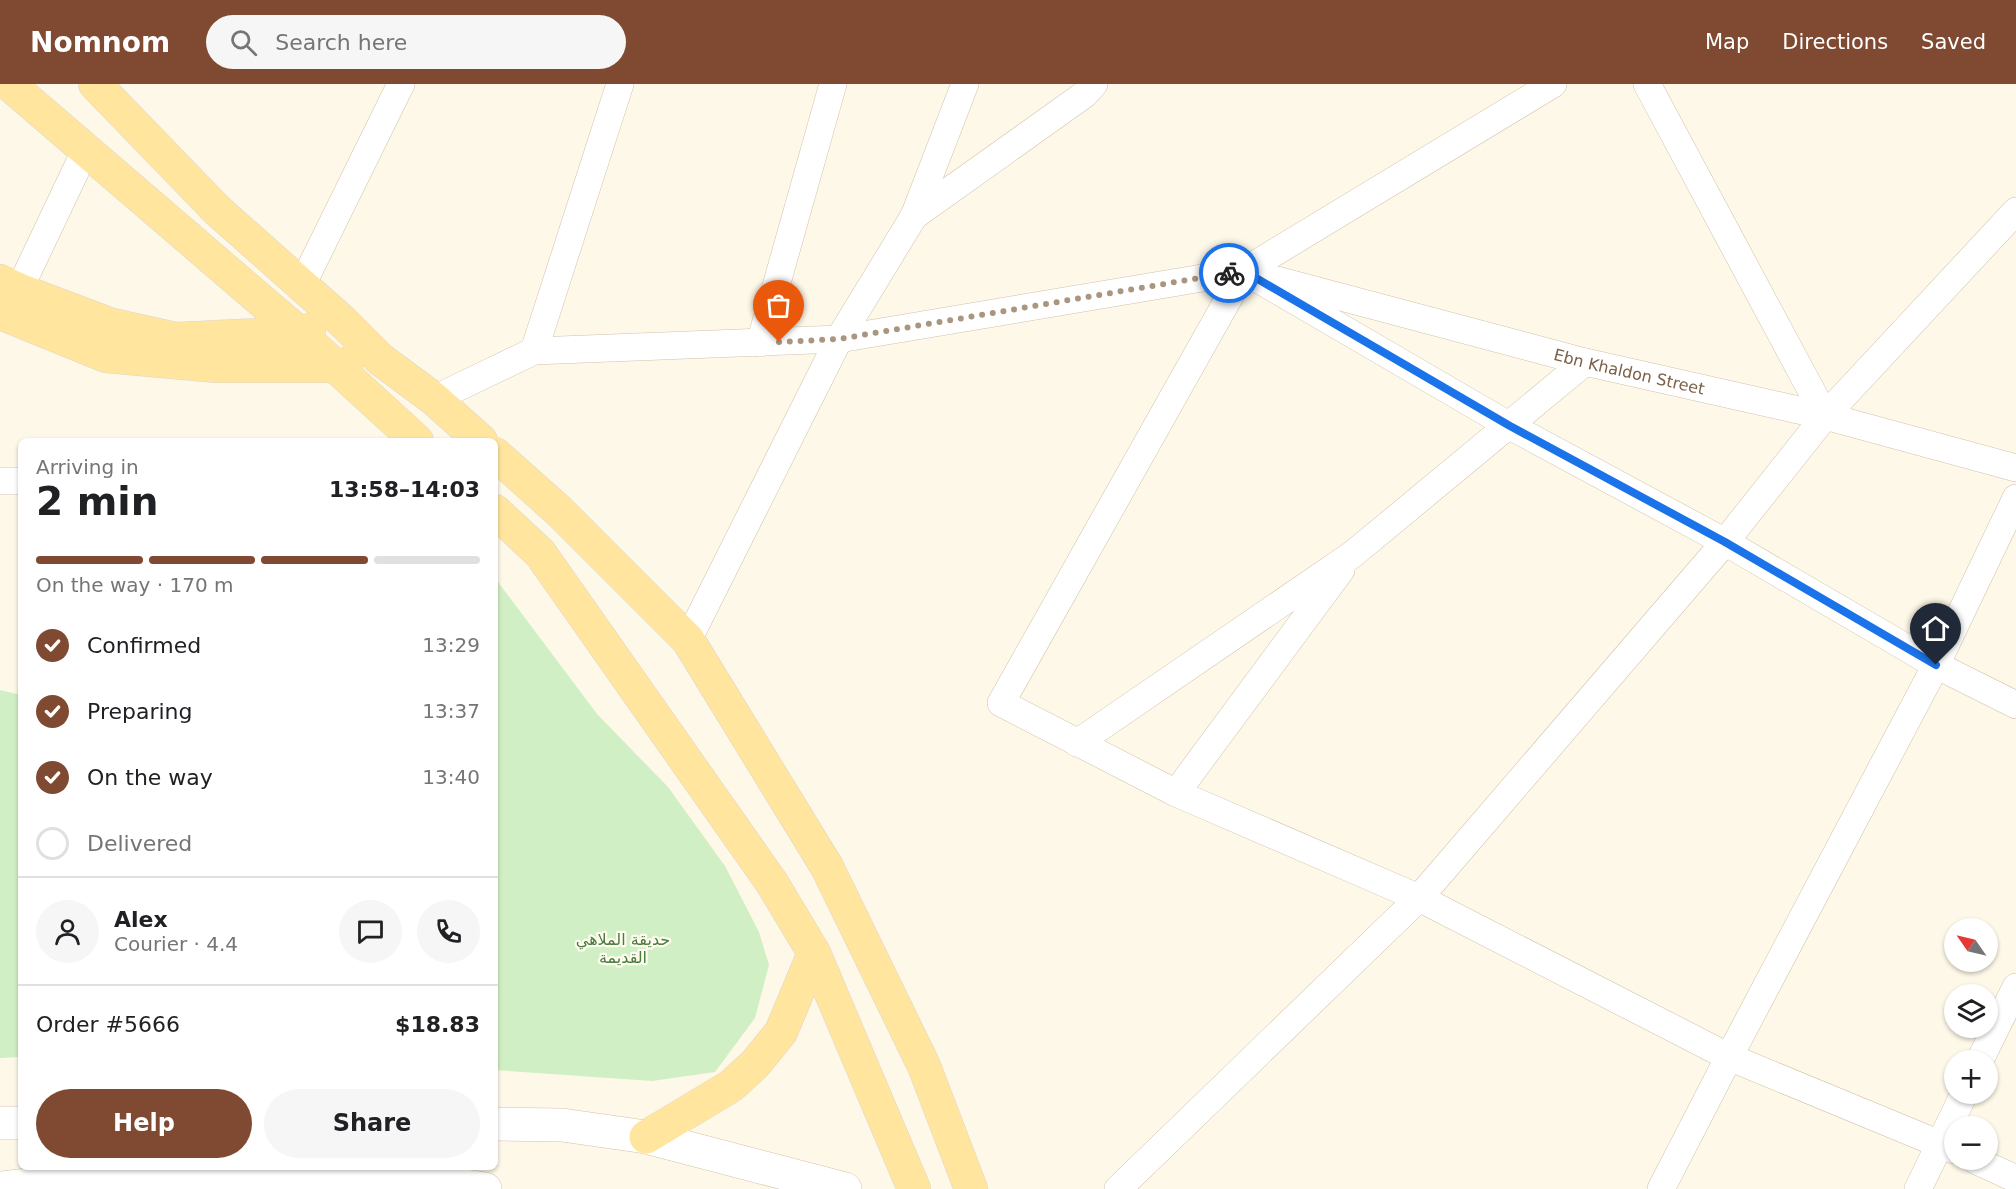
<!DOCTYPE html>
<html lang="en">
<head>
<meta charset="utf-8">
<style>
  :root { --surface:#fff; --page:#f6f6f6; --text:#202124; --muted:#757577; --line:#e0e0e0; --accent:#7f4a31 }
  body { margin:0; font-family:"DejaVu Sans",Vazirmatn,sans-serif; background:var(--page); color:var(--text); height:100vh; display:flex; flex-direction:column; font-size:22px; white-space:nowrap }
  * { box-sizing:border-box; margin:0 }
  p { font-size:20px; color:var(--muted) }
  .icon { flex:none; width:33px; height:33px; fill:none; stroke:currentColor; stroke-width:2; stroke-linecap:round; stroke-linejoin:round }
  .map { position:relative; flex:1; overflow:hidden }
  .drawer { position:absolute; left:18px; top:354px; width:480px; height:732px; display:flex; flex-direction:column; background:var(--surface); border-radius:9px; box-shadow:0 2px 4px #0004 }
  .drawer>* { flex:none }
  .needle { width:39px; rotate:304deg }
  .fabs { position:absolute; left:1944px; top:834px; display:grid; gap:12px }
  .fabs a { display:grid; place-items:center; width:54px; height:54px; border-radius:50%; background:var(--surface); box-shadow:0 2px 4px #0004; font-size:30px }
  .pin { position:absolute; display:grid; place-items:center; width:51px; height:51px; color:#fff; margin:-62px -26px; border-radius:50% 50% 50% 0; rotate:-45deg; box-shadow:0 0 6px #0007 }
  .pin .icon { rotate:45deg }
  .courier { position:absolute; display:grid; place-items:center; width:60px; height:60px; margin:-30px; border:4px solid #1a73e8; border-radius:50%; background:#fff; color:#222; box-shadow:0 2px 8px #0007 }
  .head em { font-style:normal; font-weight:800 }
  .head div { display:flex; flex-direction:column-reverse }
  .head { display:flex; align-items:center; justify-content:space-between; height:102px; padding:0 18px }
  h1 { font-size:39px; font-weight:800; line-height:45px }
  .bar { display:grid; grid-template-columns:repeat(4,1fr); gap:9px 6px; align-content:center; height:72px; padding:0 18px }
  .bar i { height:8px; border-radius:4px; background:var(--line) }
  .bar .active { background:var(--accent) }
  .bar p { grid-column:span 4 }
  .line { display:flex; align-items:center; gap:15px; padding:0 18px; border-top:2px solid var(--line) }
  .line div { flex:1 }
  .round { display:grid; place-items:center; flex:none; width:63px; height:63px; border-radius:32px; background:var(--page) }
  ol { padding:0 18px; list-style:none }
  li { display:flex; align-items:center; gap:18px; height:66px }
  li p { margin-inline-start:auto }
  li .icon { padding:6px; border-radius:50%; background:var(--accent); color:#fff; stroke-width:4 }
  li:last-child { color:var(--muted) }
  li i { width:33px; height:33px; border:3px solid var(--line); border-radius:50% }
  .primary-button { display:flex; gap:12px; margin-top:auto; padding:12px 18px }
  .primary-button a { flex:1; height:69px; border-radius:36px; background:var(--accent); color:#fff; font-size:24px; font-weight:800; line-height:69px; text-align:center }
  .primary-button a+a { background:var(--page); color:var(--text) }
  header { display:flex; align-items:center; gap:36px; box-sizing:border-box; height:84px; padding:0 30px; background:var(--accent); color:#fff }
  header strong { font-size:28px }
  nav { display:flex; gap:33px; margin-inline-start:auto; font-size:21px }
  .search { width:420px; height:54px; background:var(--page); display:flex; align-items:center; gap:15px; box-sizing:border-box; padding:0 21px; border-radius:33px; color:var(--muted); font-size:22px }
  .map>svg:first-child { display:block }
</style>
</head>
<body>
<header>
<strong>Nomnom</strong>
<div class="search"><svg class="icon" aria-label="search" viewBox="0 0 24 24"><circle cx="10" cy="10" r="6"/><path d="M15 15l6 6"/></svg>Search here</div>
<nav><a>Map</a><a>Directions</a><a>Saved</a></nav>
</header>
<div class="map">
<svg width="2016" height="1105" viewBox="0 0 2016 1105">
  <rect width="100%" height="100%" fill="#fef8e8"/>
  <!-- green -->
  <path fill="#d1efc4" d="M 495,494 L 597,630 L 668,703 L 725,782 L 759,848 L 769,881 L 755,934 L 715,988 L 652,997 L 495,986 Z
    M 0,606 L 21,611 L 21,973 L 0,974 Z"/>
  <g fill="none" stroke-linecap="round" stroke-linejoin="round">
    <!-- minor casing -->
    <g stroke="#d3c1ab" stroke-width="28">
      <g id="minor">
        <path d="M 1647,0 L 1825,332"/>
        <path d="M 914,132 L 1085,10 L 1094,0"/>
        <path d="M 1244,187 L 1001,619 L 1176,709 L 1419,814 L 1729,973 L 1954,1066"/>
        <path d="M 1244,187 L 1510,342 L 1725,458 L 1936,581 L 2016,621"/>
        <path id="s1" d="M 1277,196 L 1585,278 L 1825,332 L 2016,384"/>
        <path d="M 302,201 L 401,0"/>
        <path d="M 19,206 L 86,65"/>
        <path d="M 760,259 L 833,0"/>
        <path d="M 534,267 L 620,0"/>
        <path d="M 434,315 L 534,267 L 839,255 L 1244,187 L 1553,0"/>
        <path d="M 0,397 L 21,397"/>
        <path d="M 688,556 L 839,255 L 914,132 L 965,0"/>
        <path d="M 1077,659 L 1353,470 L 1585,278"/>
        <path d="M 1176,709 L 1341,486"/>
        <path d="M 1980,976 L 2016,903"/>
        <path d="M 1975,1076 L 2016,1095"/>
        <path d="M 1118,1105 L 1419,814 L 1725,458 L 1825,332 L 2016,127"/>
        <path d="M 1661,1105 L 1729,973 L 1936,581 L 2016,414"/>
        <path d="M 1918,1105 L 1964,1010"/>
      </g>
    </g>
    <!-- secondary casing -->
    <g stroke="#d6c2a9" stroke-width="34">
      <path id="secondary" d="M 0,1039 L 21,1039
        M 495,1040 L 562,1041 L 646,1053 L 845,1105
        M 0,1104 L 126,1090 L 407,1093 L 485,1105"/>
    </g>
    <!-- primary casing -->
    <g stroke="#ddd6cf" stroke-width="34">
      <path id="primary" d="M 9,0 L 299,249 L 417,357
        M 95,0 L 217,126 L 342,237 L 380,275 L 434,315 L 481,357
        M 0,197 L 19,206 L 109,240 L 176,255 L 299,249 L 309,246
        M 0,229 L 106,272 L 216,282 L 333,282 L 346,280
        M 495,370 L 559,427 L 688,556 L 827,783 L 924,982 L 971,1105
        M 495,427 L 540,469 L 772,799 L 814,869 L 914,1105
        M 646,1053 L 731,1002 L 755,980 L 781,948 L 814,869"/>
    </g>
    <!-- minor -->
    <use href="#minor" stroke="#fff" stroke-width="27"/>
    <!-- secondary -->
    <use href="#secondary" stroke="#fff" stroke-width="33"/>
    <!-- primary -->
    <use href="#primary" stroke="#ffe59e" stroke-width="33"/>
  </g>
  <g fill="none" stroke-linecap="round" stroke-linejoin="round">
    <!-- done -->
    <path stroke="#aa9580" stroke-width="6" stroke-dasharray="0 10.8" d="M 779,258 L 839,255 L 1229,189"/>
    <!-- route -->
    <path stroke="#1a73e8" stroke-width="8" d="M 1229,189 L 1244,187 L 1510,342 L 1725,458 L 1936,581"/>
  </g>
  <g text-anchor="middle" dominant-baseline="central" stroke-width="4.5" stroke-linejoin="round" paint-order="stroke">
    <!-- street labels -->
    <g font-size="16" fill="#7c6048" stroke="#fffbf0">
      <text stroke="none"><textPath href="#s1" startOffset="364">Ebn Khaldon Street</textPath></text>
    </g>
    <!-- park labels -->
    <g font-size="16" fill="#487d3c" stroke="#fffbf0">
      <text x="623" y="855">حديقة الملاهي<tspan x="623" dy="18">القديمة</tspan></text>
    </g>
  </g>
</svg>
<div class="fabs">
<a><svg class="needle" viewBox="-14 -14 28 28"><path d="M0-13l5 13h-10z" fill="#e53935"/><path d="M0 13l5-13h-10z" fill="#757577"/></svg></a>
<a><svg class="icon" aria-label="layers" viewBox="0 0 24 24"><path d="M12 4l9 5-9 5-9-5zM3 14l9 5 9-5"/></svg></a>
<a>+</a>
<a>−</a>
</div>
<div class="pin" style="left:779px;top:258px;background:#ea580c"><svg class="icon" aria-label="bag" viewBox="0 0 24 24"><path d="M5 8h14l-1 12H6zM9 8a3 3 0 0 1 6 0"/></svg></div>
<div class="pin" style="left:1936px;top:581px;background:#1f2937"><svg class="icon" aria-label="home" viewBox="0 0 24 24"><path d="M3 11l9-7 9 7M6 9v11h12V9"/></svg></div>
<div class="courier" style="left:1229px;top:189px"><svg class="icon" aria-label="bike" viewBox="0 0 24 24"><circle cx="6" cy="16" r="4"/><circle cx="18" cy="16" r="4"/><path d="M6 16l4-8h5l3 8M10 8l3 8H6M13 5h3"/></svg></div>
<section class="drawer">
<div class="head"><div><h1>2 min</h1><p>Arriving in</p></div><em>13:58–14:03</em></div>
<div class="bar"><i class="active"></i><i class="active"></i><i class="active"></i><i></i><p>On the way · 170 m</p></div>
<ol>
<li><svg class="icon" aria-label="check" viewBox="0 0 24 24"><path d="M5 12l5 5 9-10"/></svg>Confirmed<p>13:29</p></li>
<li><svg class="icon" aria-label="check" viewBox="0 0 24 24"><path d="M5 12l5 5 9-10"/></svg>Preparing<p>13:37</p></li>
<li><svg class="icon" aria-label="check" viewBox="0 0 24 24"><path d="M5 12l5 5 9-10"/></svg>On the way<p>13:40</p></li>
<li><i></i>Delivered</li>
</ol>
<div class="line" style="height:108px"><a class="round"><svg class="icon" aria-label="person" viewBox="0 0 24 24"><circle cx="12" cy="8" r="4"/><path d="M4 21q1-7 8-7t8 7"/></svg></a><div><b>Alex</b><p>Courier · 4.4</p></div><a class="round"><svg class="icon" aria-label="chat" viewBox="0 0 24 24"><path d="M4 5h16v11H9l-5 4z"/></svg></a><a class="round"><svg class="icon" aria-label="phone" viewBox="0 0 24 24"><path d="M5 4h4l2 5-3 2q2 4 5 5l2-3 5 2v4C11 20 4 13 5 4z"/></svg></a></div>
<div class="line" style="height:78px"><div>Order #5666</div><b>$18.83</b></div>
<div class="primary-button"><a>Help</a><a>Share</a></div>
</section>
</div>
</body>
</html>
